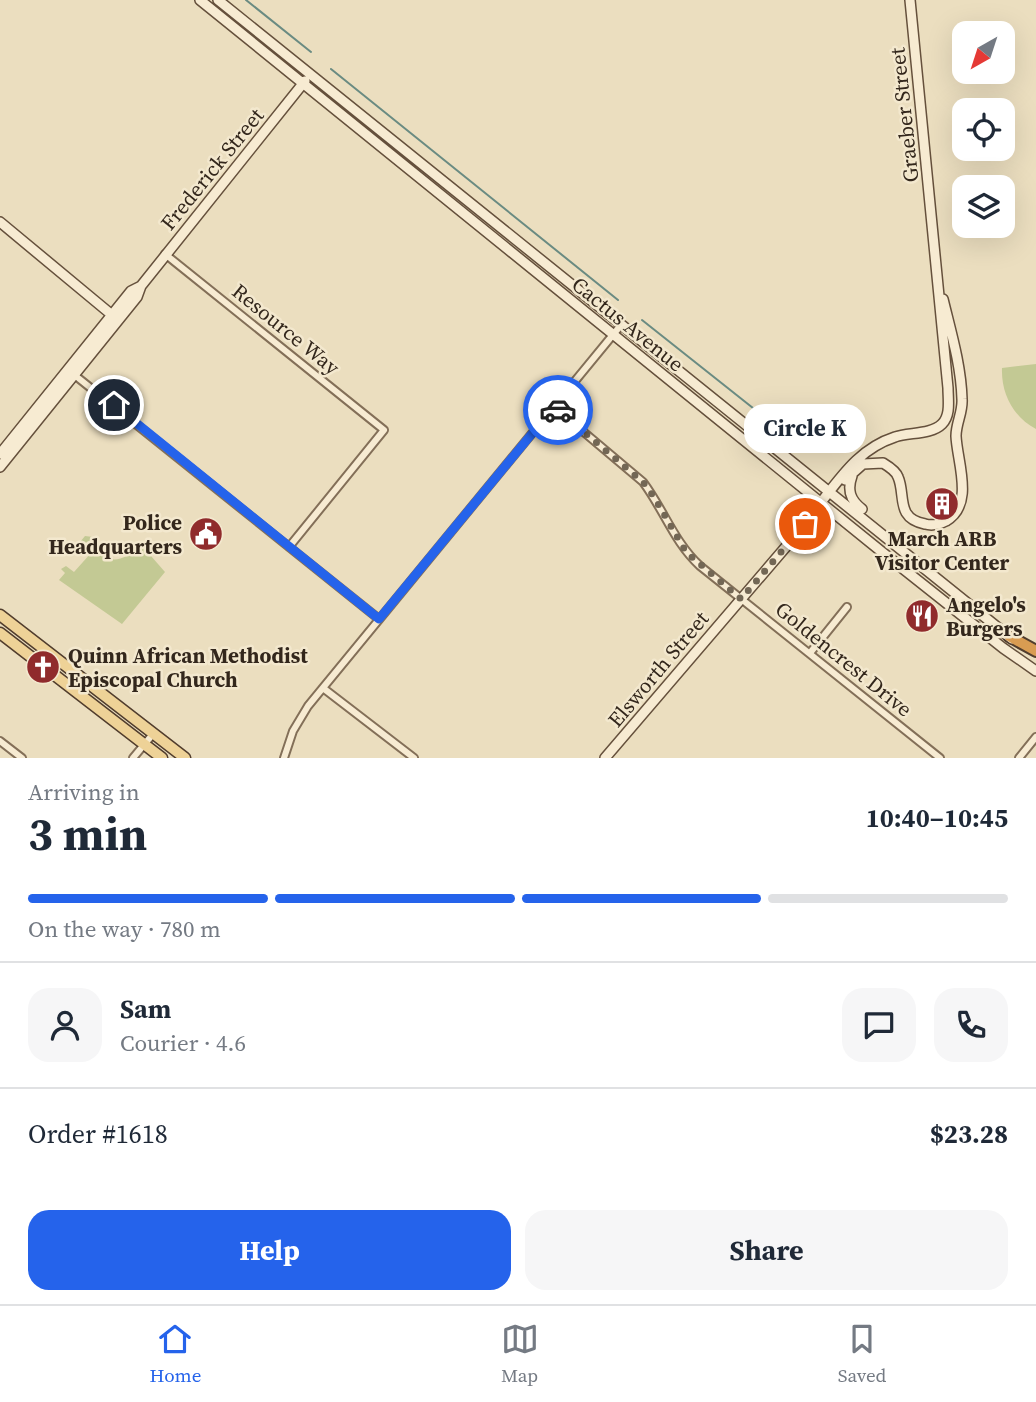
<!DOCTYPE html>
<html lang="en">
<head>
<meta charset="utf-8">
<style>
  :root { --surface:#fff; --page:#f6f6f7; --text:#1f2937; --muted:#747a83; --line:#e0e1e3; --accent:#2563eb }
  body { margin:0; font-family:"Source Serif 4",serif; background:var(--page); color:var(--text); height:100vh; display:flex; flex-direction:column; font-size:26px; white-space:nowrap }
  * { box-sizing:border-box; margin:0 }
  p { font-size:23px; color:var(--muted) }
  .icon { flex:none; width:38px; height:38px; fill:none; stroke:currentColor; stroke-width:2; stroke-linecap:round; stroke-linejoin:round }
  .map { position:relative; height:758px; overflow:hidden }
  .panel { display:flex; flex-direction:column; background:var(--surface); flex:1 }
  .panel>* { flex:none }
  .needle { width:46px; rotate:219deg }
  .buttons { position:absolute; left:952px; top:21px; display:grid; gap:14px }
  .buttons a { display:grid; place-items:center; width:63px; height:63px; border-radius:14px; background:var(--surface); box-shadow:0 7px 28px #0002; font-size:35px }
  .pin { position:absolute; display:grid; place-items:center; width:60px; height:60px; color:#fff; margin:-30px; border:4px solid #fff; border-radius:50%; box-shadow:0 2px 7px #0007 }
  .courier { position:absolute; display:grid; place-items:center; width:70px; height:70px; margin:-35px; border:5px solid #2563eb; border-radius:50%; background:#fff; color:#222; box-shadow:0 2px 9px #0007 }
  .bubble { position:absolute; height:49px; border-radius:21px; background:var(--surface); box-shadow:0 7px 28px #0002; font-size:23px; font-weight:700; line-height:49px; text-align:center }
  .overview em { font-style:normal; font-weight:700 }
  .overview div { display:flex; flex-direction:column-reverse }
  .overview { display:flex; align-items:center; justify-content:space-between; height:119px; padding:0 28px }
  h1 { font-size:46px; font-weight:700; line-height:52px }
  .bar { display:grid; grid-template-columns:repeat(4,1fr); gap:10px 7px; align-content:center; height:84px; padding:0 28px }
  .bar i { height:9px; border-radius:5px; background:var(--line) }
  .bar .selected { background:var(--accent) }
  .bar p { grid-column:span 4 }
  .line { display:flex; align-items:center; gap:18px; padding:0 28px; border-top:2px solid var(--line) }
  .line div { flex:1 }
  .round { display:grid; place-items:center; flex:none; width:74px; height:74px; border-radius:21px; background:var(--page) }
  .cta { display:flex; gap:14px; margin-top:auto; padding:14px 28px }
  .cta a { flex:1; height:80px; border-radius:21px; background:var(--accent); color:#fff; font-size:28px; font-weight:700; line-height:80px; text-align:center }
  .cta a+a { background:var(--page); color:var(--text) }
  .dock { display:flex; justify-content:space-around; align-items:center; height:98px; border-top:2px solid var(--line); background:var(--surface); font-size:19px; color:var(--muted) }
  .dock a { display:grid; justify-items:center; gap:4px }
  .dock .selected { color:var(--accent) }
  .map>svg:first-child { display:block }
</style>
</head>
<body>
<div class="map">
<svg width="1036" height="758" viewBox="0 0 1036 758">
  <rect width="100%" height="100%" fill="#ebdebf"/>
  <!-- green -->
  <path fill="#c3c994" d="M 1036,364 L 1036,429 C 1013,417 1001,393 1002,368 Z
    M 85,536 L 93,537 C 106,570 119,560 144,548 L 165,572 L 122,624 L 59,580 L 65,573 L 61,569 L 66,566 L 74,572 L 91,553 L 80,542 Z"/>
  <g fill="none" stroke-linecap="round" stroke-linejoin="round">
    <!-- stream -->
    <path stroke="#6a8b82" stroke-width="2" d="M 246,0 L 311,52
      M 331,69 L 618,300
      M 642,320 L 758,412"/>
    <!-- street casing -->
    <g stroke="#836f58" stroke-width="10">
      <path id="street" d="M 165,254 L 384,430 L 289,547
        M 72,373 L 379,619
        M 554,407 L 643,482 C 664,510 674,542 700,566 L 940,758
        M 810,653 L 847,607
        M 323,688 L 414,758
        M 0,741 L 22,758
        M 133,758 L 153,734
        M 284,758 L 293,731 L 308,706 L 621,325
        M 1019,758 L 1036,737"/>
    </g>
    <!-- secondary casing -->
    <g stroke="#65503c" stroke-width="12">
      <path id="secondary" d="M 200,0 L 882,552 L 1003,648 L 1036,671
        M 218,0 L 1012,639
        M 0,222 L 112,315
        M 0,454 L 131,291 L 141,286
        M 0,467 L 137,297 L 141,286 L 305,81
        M 852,476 C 847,490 850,500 862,509
        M 845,480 L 863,464 L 883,463 C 888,466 896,471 898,477 C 906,495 895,518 925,524 C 932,526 940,524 946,521 C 975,504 957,462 956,436 C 956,423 963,412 962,399 C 961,365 951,332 943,299
        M 605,758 L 820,507 L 822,501 C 843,474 861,448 895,437 C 908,432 931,435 942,424 C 951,415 948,400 948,388 L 910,0"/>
    </g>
    <!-- primary casing -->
    <g stroke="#513d2d" stroke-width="13">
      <path id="primary" d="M 0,615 L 185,758
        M 0,633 L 162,758"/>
    </g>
    <!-- highway casing -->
    <g stroke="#513d2d" stroke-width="14">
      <path id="highway" d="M 1009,636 L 1036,651"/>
    </g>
    <!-- street -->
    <use href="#street" stroke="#f7ebd2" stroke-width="6"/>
    <!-- secondary -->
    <use href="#secondary" stroke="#f7ebd2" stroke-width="9"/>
    <!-- primary -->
    <use href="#primary" stroke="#eed297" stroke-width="10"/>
    <!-- highway -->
    <use href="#highway" stroke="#d99c52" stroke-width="10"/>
  </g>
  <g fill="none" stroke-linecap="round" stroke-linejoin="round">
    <!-- done -->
    <path stroke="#736755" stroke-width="7" stroke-dasharray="0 12.6" d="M 558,410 L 643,482 L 654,497 L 686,552 L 741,599 L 805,524"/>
    <!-- route -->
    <path stroke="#2563eb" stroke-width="9" d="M 114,405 L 379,619 L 554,407 L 558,410"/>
  </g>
  <!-- icons -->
  <defs>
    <g id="building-disc" transform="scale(1.75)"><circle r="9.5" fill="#902b2c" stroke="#f3e8ce"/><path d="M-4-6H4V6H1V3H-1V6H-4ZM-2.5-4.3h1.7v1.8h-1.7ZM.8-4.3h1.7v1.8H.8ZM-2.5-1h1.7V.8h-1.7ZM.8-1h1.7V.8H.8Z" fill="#fff"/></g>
    <g id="civic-disc" transform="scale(1.75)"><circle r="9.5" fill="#902b2c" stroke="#f3e8ce"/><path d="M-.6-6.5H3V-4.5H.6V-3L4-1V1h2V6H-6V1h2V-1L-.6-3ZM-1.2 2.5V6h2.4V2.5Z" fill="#fff"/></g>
    <g id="restaurant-disc" transform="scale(1.75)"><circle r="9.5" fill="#902b2c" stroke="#f3e8ce"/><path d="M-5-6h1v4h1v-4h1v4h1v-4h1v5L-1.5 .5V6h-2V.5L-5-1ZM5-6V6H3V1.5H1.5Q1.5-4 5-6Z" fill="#fff"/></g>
    <g id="church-disc" transform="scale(1.75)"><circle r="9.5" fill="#902b2c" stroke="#f3e8ce"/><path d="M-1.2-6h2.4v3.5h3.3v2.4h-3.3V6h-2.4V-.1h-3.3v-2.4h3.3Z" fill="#fff"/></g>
  </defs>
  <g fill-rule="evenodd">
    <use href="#building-disc" x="942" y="504"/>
    <use href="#civic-disc" x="206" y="534"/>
    <use href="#restaurant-disc" x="922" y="616"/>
    <use href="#church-disc" x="43" y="667"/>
  </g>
  <g text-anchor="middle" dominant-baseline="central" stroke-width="5" stroke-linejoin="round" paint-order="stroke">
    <!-- street labels -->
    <g font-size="21" fill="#33271c" stroke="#f3e8ce">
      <text transform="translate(904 115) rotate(-96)">Graeber Street</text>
      <text transform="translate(212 169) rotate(-51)">Frederick Street</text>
      <text transform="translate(628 324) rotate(39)">Cactus Avenue</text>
      <text transform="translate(286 329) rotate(39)">Resource Way</text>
      <text transform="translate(844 659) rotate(39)">Goldencrest Drive</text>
      <text transform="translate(658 669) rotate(-50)">Elsworth Street</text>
    </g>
    <!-- poi labels -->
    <g font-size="21" font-weight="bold" fill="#33271c" stroke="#f3e8ce" text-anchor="start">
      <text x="182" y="522" text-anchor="end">Police<tspan x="182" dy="24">Headquarters</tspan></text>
      <text x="942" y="538" text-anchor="middle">March ARB<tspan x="942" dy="24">Visitor Center</tspan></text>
      <text x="946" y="604">Angelo's<tspan x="946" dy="24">Burgers</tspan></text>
      <text x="68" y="655">Quinn African Methodist<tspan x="68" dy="24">Episcopal Church</tspan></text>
    </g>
  </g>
</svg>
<div class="buttons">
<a><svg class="needle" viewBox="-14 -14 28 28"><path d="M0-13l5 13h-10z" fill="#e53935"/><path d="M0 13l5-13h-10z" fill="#747a83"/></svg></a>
<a><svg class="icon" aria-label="locate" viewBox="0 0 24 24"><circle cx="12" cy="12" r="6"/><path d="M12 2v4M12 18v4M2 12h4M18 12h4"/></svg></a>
<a><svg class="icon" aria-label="layers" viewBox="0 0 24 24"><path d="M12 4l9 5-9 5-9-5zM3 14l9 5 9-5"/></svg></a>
</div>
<div class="pin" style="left:805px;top:524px;background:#ea580c"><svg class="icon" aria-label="bag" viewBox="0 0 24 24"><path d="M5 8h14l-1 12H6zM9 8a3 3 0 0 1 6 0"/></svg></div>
<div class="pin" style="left:114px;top:405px;background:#1f2937"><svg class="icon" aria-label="home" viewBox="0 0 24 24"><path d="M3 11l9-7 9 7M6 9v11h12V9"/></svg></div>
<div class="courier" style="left:558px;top:410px"><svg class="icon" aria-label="car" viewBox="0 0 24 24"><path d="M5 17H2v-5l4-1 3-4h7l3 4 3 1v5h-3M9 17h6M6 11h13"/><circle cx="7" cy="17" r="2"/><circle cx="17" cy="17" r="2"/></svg></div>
<div class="bubble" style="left:744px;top:404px;width:122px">Circle K</div>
</div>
<section class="panel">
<div class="overview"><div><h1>3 min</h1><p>Arriving in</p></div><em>10:40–10:45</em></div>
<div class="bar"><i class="selected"></i><i class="selected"></i><i class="selected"></i><i></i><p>On the way · 780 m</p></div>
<div class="line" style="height:126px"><a class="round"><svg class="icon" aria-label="person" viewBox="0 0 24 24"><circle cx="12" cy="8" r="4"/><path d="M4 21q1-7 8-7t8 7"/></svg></a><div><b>Sam</b><p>Courier · 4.6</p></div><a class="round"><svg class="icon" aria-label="chat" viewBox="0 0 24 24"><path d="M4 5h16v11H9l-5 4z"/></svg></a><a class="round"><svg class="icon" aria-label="phone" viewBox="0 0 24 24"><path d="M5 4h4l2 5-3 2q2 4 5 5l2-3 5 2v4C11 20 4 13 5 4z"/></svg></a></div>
<div class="line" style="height:91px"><div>Order #1618</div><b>$23.28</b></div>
<div class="cta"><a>Help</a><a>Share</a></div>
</section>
<nav class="dock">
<a class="selected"><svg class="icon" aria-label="home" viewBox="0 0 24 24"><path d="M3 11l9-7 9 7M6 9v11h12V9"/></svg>Home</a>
<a><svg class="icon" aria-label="map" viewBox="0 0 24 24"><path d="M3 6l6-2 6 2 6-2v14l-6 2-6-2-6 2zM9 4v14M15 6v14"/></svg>Map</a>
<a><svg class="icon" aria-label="saved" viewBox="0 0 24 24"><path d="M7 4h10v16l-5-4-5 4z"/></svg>Saved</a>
</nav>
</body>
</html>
